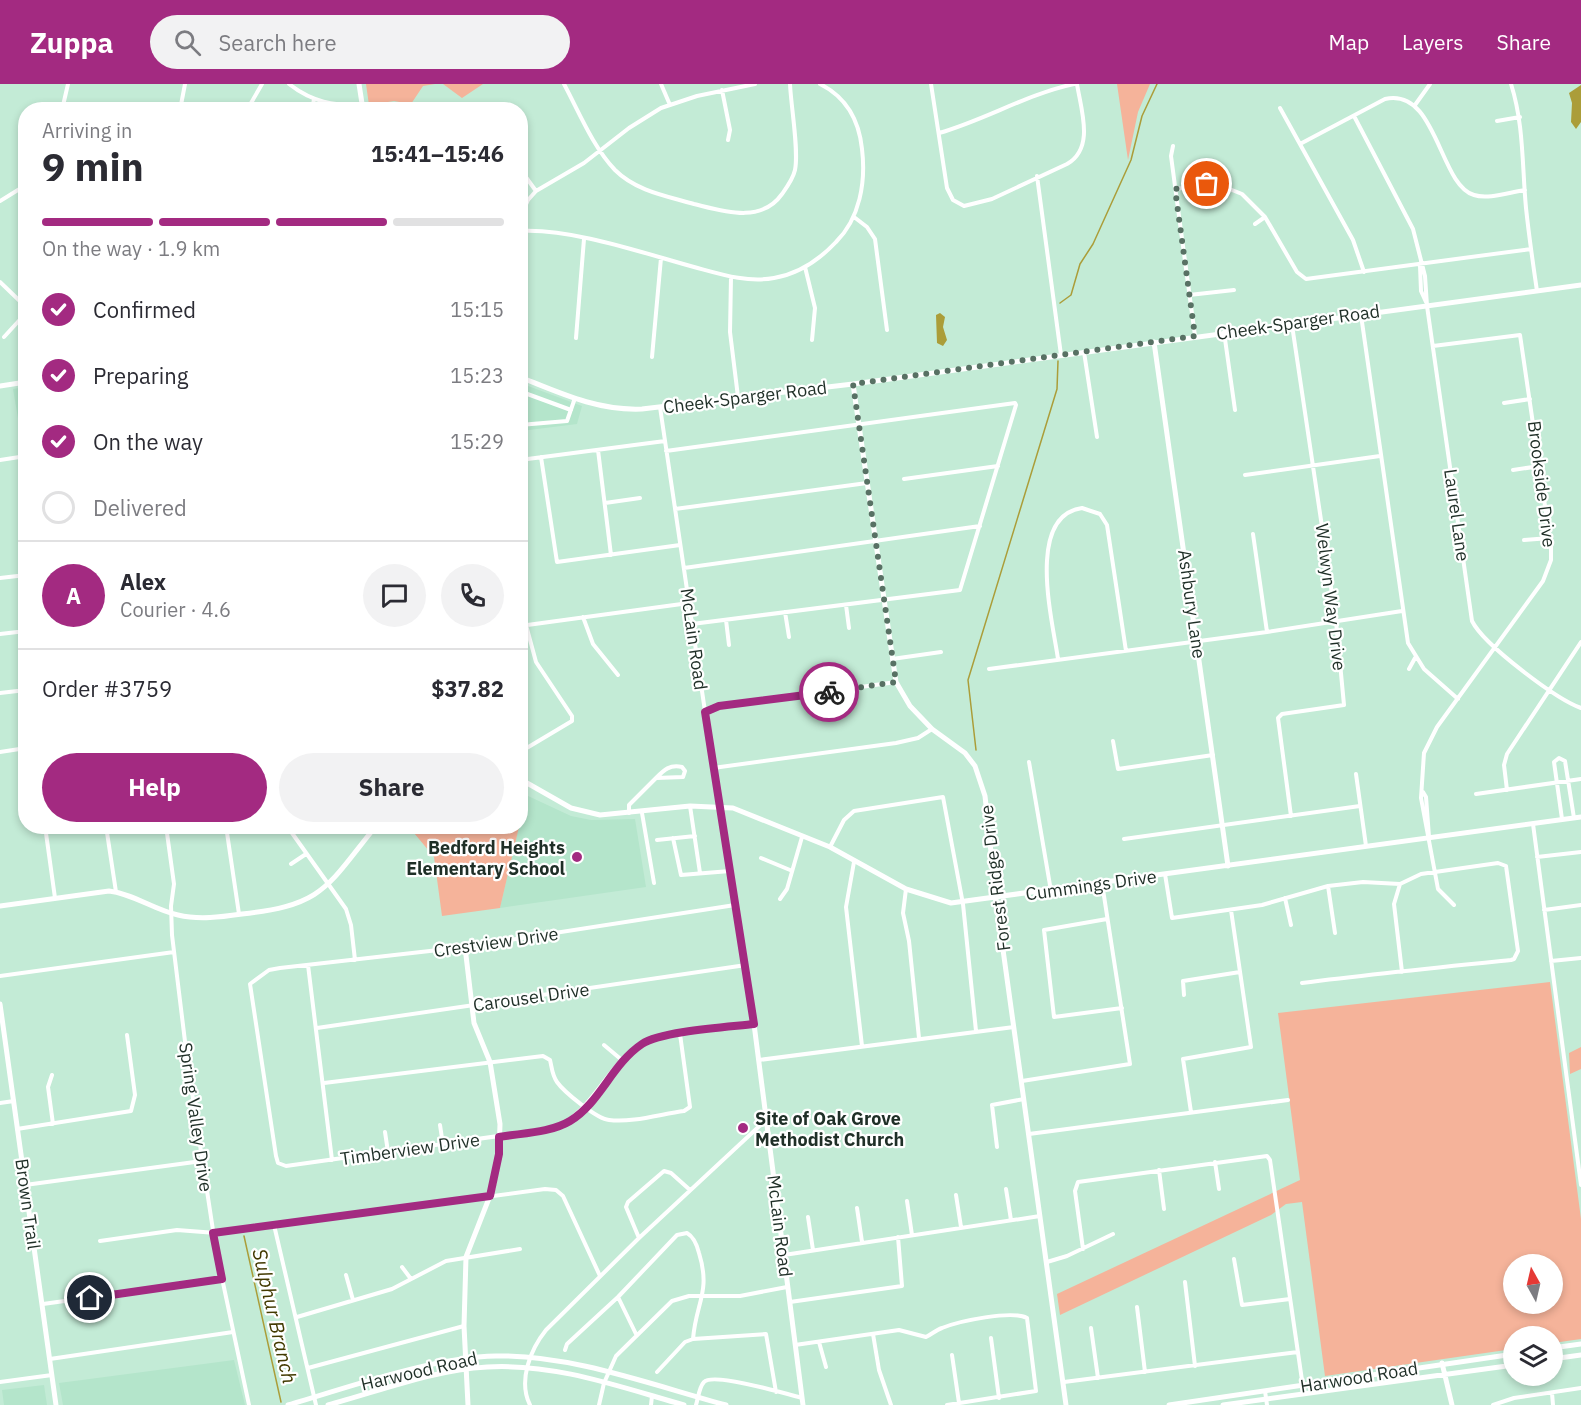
<!DOCTYPE html>
<html lang="en">
<head>
<meta charset="utf-8">
<style>
  :root { --surface:#fff; --page:#f2f2f3; --text:#2b2b33; --muted:#7c7c81; --line:#e1e1e2; --accent:#a32a81 }
  body { margin:0; font-family:"IBM Plex Sans",sans-serif; background:var(--page); color:var(--text); height:100vh; display:flex; flex-direction:column; font-size:22px; white-space:nowrap }
  * { box-sizing:border-box; margin:0 }
  p { font-size:20px; color:var(--muted) }
  .icon { flex:none; width:33px; height:33px; fill:none; stroke:currentColor; stroke-width:2; stroke-linecap:round; stroke-linejoin:round }
  .map { position:relative; flex:1; overflow:hidden }
  .details { position:absolute; left:18px; top:18px; width:510px; height:732px; display:flex; flex-direction:column; background:var(--surface); border-radius:24px; box-shadow:0 3px 9px #0003 }
  .details>* { flex:none }
  .needle { width:39px; rotate:352deg }
  .buttons { position:absolute; left:1503px; top:1170px; display:grid; gap:12px }
  .buttons a { display:grid; place-items:center; width:60px; height:60px; border-radius:50%; background:var(--surface); box-shadow:0 3px 9px #0003; font-size:30px }
  .pin { position:absolute; display:grid; place-items:center; width:51px; height:51px; color:#fff; margin:-26px; border:3px solid #fff; border-radius:50%; box-shadow:0 2px 6px #0007 }
  .courier { position:absolute; display:grid; place-items:center; width:60px; height:60px; margin:-30px; border:4px solid #a32a81; border-radius:50%; background:#fff; color:#222; box-shadow:0 2px 8px #0007 }
  .overview em { font-style:normal; font-weight:800 }
  .overview div { display:flex; flex-direction:column-reverse }
  .overview { display:flex; align-items:center; justify-content:space-between; height:102px; padding:0 24px }
  h1 { font-size:39px; font-weight:800; line-height:45px }
  .bar { display:grid; grid-template-columns:repeat(4,1fr); gap:9px 6px; align-content:center; height:72px; padding:0 24px }
  .bar i { height:8px; border-radius:4px; background:var(--line) }
  .bar .on { background:var(--accent) }
  .bar p { grid-column:span 4 }
  .line { display:flex; align-items:center; gap:15px; padding:0 24px; border-top:2px solid var(--line) }
  .line div { flex:1 }
  .round { display:grid; place-items:center; flex:none; width:63px; height:63px; border-radius:32px; background:var(--page) }
  ol { padding:0 24px; list-style:none }
  li { display:flex; align-items:center; gap:18px; height:66px }
  li p { margin-inline-start:auto }
  li .icon { padding:6px; border-radius:50%; background:var(--accent); color:#fff; stroke-width:4 }
  li:last-child { color:var(--muted) }
  li i { width:33px; height:33px; border:3px solid var(--line); border-radius:50% }
  .action { display:flex; gap:12px; margin-top:auto; padding:12px 24px }
  .action a { flex:1; height:69px; border-radius:36px; background:var(--accent); color:#fff; font-size:24px; font-weight:800; line-height:69px; text-align:center }
  .action a+a { background:var(--page); color:var(--text) }
  header { display:flex; align-items:center; gap:36px; box-sizing:border-box; height:84px; padding:0 30px; background:var(--accent); color:#fff }
  header strong { font-size:28px }
  nav { display:flex; gap:33px; margin-inline-start:auto; font-size:21px }
  .search { width:420px; height:54px; background:var(--page); display:flex; align-items:center; gap:15px; box-sizing:border-box; padding:0 21px; border-radius:33px; color:var(--muted); font-size:22px }
  .map>svg:first-child { display:block }
</style>
</head>
<body>
<header>
<strong>Zuppa</strong>
<div class="search"><svg class="icon" aria-label="search" viewBox="0 0 24 24"><circle cx="10" cy="10" r="6"/><path d="M15 15l6 6"/></svg>Search here</div>
<nav><a>Map</a><a>Layers</a><a>Share</a></nav>
</header>
<div class="map">
<svg width="1581" height="1321" viewBox="0 0 1581 1321">
  <rect width="100%" height="100%" fill="#c3ebd6"/>
  <!-- built -->
  <path fill="#b4e5cb" d="M 520,299 L 582,322 L 577,340 L 521,347 Z
    M 25,303 L 25,345 L 20,346 L 13,305 Z
    M 526,711 L 571,732 L 591,736 L 635,735 L 646,803 L 500,824 Z
    M 234,1276 L 245,1321 L 63,1321 L 59,1299 Z
    M 44,1301 L 47,1321 L 4,1321 L 2,1306 Z"/>
  <!-- green -->
  <path fill="#f5b39a" fill-rule="evenodd" d="M 366,0 L 435,0 L 423,2 L 411,20 L 394,17 L 369,21 Z
    M 443,0 L 483,0 L 462,14 Z
    M 1117,0 L 1150,0 L 1138,28 L 1128,76 Z
    M 409,743 L 519,743 L 500,824 L 442,832 L 434,773 Z
    M 1550,898 L 1581,1135 L 1581,1255 L 1553,1259 L 1552,1252 L 1514,1252 L 1513,1265 L 1325,1292 L 1302,1118 L 1286,1120 L 1271,1131 L 1060,1231 L 1057,1210 L 1300,1096 L 1278,929 ZM 1514,1180 L 1552,1180 L 1552,1220 L 1514,1220 Z
    M 1581,963 L 1581,985 L 1570,990 L 1569,969 Z"/>
  <!-- water -->
  <path fill="#ab9d39" d="M 1581,1 L 1581,38 L 1576,45 L 1571,38 L 1572,19 L 1569,9 Z
    M 940,229 L 945,233 L 943,243 L 947,256 L 943,262 L 937,259 L 936,231 Z"/>
  <g fill="none" stroke-linecap="round" stroke-linejoin="round">
    <!-- stream -->
    <path stroke="#ab9d39" stroke-width="1.5" d="M 1060,219 L 1071,211 L 1080,180 L 1093,160 L 1131,76 L 1142,32 L 1157,0
      M 976,666 L 968,596 L 1057,305 L 1058,277
      M 244,1152 L 281,1318"/>
    <!-- street -->
    <path stroke="#fff" stroke-width="4" d="M 289,0 C 312,18 334,22 362,21
      M 564,0 C 579,28 593,63 615,86 C 636,107 666,112 694,120 C 723,127 761,140 782,110 C 787,103 793,95 795,86 C 799,66 791,23 790,0
      M 661,0 L 670,21
      M 931,0 L 947,104 L 953,116 L 964,122 L 992,115 L 1067,80 C 1095,64 1081,26 1077,0
      M 1511,0 C 1524,41 1522,82 1526,124 C 1529,152 1533,180 1537,207
      M 722,6 L 730,46 L 728,56
      M 1415,21 L 1430,0
      M 1280,24 L 1353,156 L 1364,188
      M 62,26 L 68,0
      M 180,26 L 185,0
      M 247,26 L 262,0
      M 312,26 L 314,15
      M 1354,32 L 1413,145 L 1425,192 L 1427,222 L 1472,537 C 1484,561 1556,615 1581,624
      M 1497,37 L 1520,33
      M 939,49 C 985,36 1027,10 1074,0
      M 1300,60 L 1385,15 C 1437,3 1439,101 1474,111 C 1488,116 1510,108 1525,106
      M 1173,62 L 1171,72 L 1195,252
      M 520,85 L 536,107
      M 1037,92 L 1061,271
      M 1175,105 L 1217,100 L 1242,110 L 1265,133 L 1297,188 L 1306,195 L 1531,165
      M 0,117 L 26,101
      M 854,133 L 867,143 L 875,155 L 887,246
      M 520,134 L 528,116 L 536,107 L 584,79 L 629,44 L 661,24 L 697,12 L 755,0
      M 1255,140 L 1265,133
      M 520,147 C 571,144 643,169 694,183 C 720,190 747,199 774,194 C 798,190 819,176 836,158 C 860,134 866,98 862,65 C 859,36 846,13 820,0
      M 1420,182 L 1421,207 L 1426,218
      M 805,183 L 815,224 L 812,256
      M 731,193 L 730,248 L 738,313
      M 0,198 L 26,223
      M 1189,211 L 1234,206
      M 1361,231 L 1408,559 L 1424,585 L 1458,615
      M 1224,248 L 1235,326
      M 4,253 L 26,229
      M 576,254 L 584,155
      M 1433,262 L 1520,251 L 1551,463 L 1551,476 L 1543,497 L 1437,643 L 1424,669 L 1421,714 L 1438,805 L 1454,821
      M 1084,268 L 1097,353
      M 652,273 L 661,174
      M 522,308 L 571,326
      M 520,312 L 526,296
      M 1504,319 L 1530,315
      M 660,323 L 719,722
      M 520,341 L 567,337 L 575,314
      M 598,366 L 611,471
      M 666,367 L 1015,319 L 1016,321 L 960,506 L 692,540
      M 541,373 L 557,478 L 680,461
      M 0,376 L 26,372
      M 520,376 L 665,357
      M 1513,386 L 1540,382
      M 1245,391 L 1380,372
      M 904,395 L 998,382
      M 605,419 L 640,414
      M 675,425 L 867,399
      M 1253,450 L 1267,548
      M 1524,456 L 1550,454
      M 684,484 L 980,442
      M 0,494 L 26,491
      M 846,521 L 849,544
      M 785,528 L 789,553
      M 583,533 L 593,560 L 618,591
      M 726,536 L 729,561
      M 520,542 L 689,519
      M 0,550 L 26,547
      M 892,575 L 941,568
      M 1058,575 C 1053,539 1025,432 1082,424 L 1100,430 L 1107,441 L 1126,567
      M 989,585 L 1267,548 L 1402,527
      M 1409,585 L 1415,574
      M 0,609 L 26,606
      M 705,628 L 719,623 L 896,598
      M 1113,657 L 1118,685 L 1213,671
      M 0,668 L 26,664
      M 520,668 L 572,637 L 572,632 L 536,578 L 526,541
      M 1029,678 L 1051,807
      M 713,684 L 896,659 L 918,654 L 932,645
      M 1356,690 L 1366,762
      M 1507,706 L 1504,681 L 1507,670 L 1581,558
      M 1423,708 L 1426,713 L 1429,753
      M 1476,710 L 1581,695
      M 690,722 L 700,789
      M 629,729 L 629,721 L 656,694 L 683,693 L 685,687 L 682,683 C 670,680 664,686 656,694
      M 642,729 L 654,799
      M 1291,732 L 1278,634 L 1282,630 L 1344,621 L 1336,537 L 1292,241
      M 1562,735 L 1554,678 L 1559,674 L 1565,677 L 1574,734
      M 1533,740 L 1581,1101
      M 45,742 L 55,814
      M 106,742 L 116,808
      M 166,742 L 174,800 L 171,822 L 172,851 L 188,982 L 216,1166 L 249,1321
      M 226,742 L 239,830
      M 287,742 L 346,825 L 351,841 L 355,876
      M 673,754 L 681,791 L 730,787
      M 1124,755 L 1360,722
      M 657,756 L 695,752
      M 830,763 L 844,736 L 854,727 L 943,713 L 963,820 L 976,947
      M 1537,773 L 1581,768
      M 761,774 L 790,786
      M 854,778 L 846,823 L 862,962
      M 291,780 L 306,770
      M 1165,790 L 1172,834 L 1262,821 L 1328,802 L 1363,798 L 1400,800
      M 1328,802 L 1335,849
      M 906,805 L 903,829 L 909,857 L 919,954
      M 1285,814 L 1291,841
      M 780,815 L 787,805 L 802,753
      M 735,821 L 465,863 L 280,884 L 269,886 L 250,900 L 276,1072 L 278,1079 L 286,1082 L 555,1044 C 595,1026 607,978 644,959 C 667,946 726,944 754,940
      M 1544,826 L 1581,821
      M 1107,835 L 1044,846 L 1054,933 L 1122,924
      M 1551,877 L 1581,874
      M 308,881 L 332,1076
      M 0,892 L 174,868
      M 1302,899 C 1372,890 1442,883 1511,876 L 1514,875 L 1518,867 L 1506,782 L 1498,779 L 1421,790 L 1400,800 L 1394,820 L 1402,888
      M 1184,911 L 1183,897 L 1240,888
      M 317,944 L 746,881
      M 604,961 L 623,977
      M 759,976 L 1014,943
      M 52,991 L 48,1003 L 53,1040
      M 1022,997 L 1130,980 L 1102,799
      M 324,999 L 543,972 L 550,976 C 552,984 552,991 557,998 C 564,1008 597,1035 609,1036 C 632,1039 661,1030 684,1027 L 690,1023 L 680,950
      M 0,1019 L 14,1017
      M 1191,1028 L 1183,975 L 1251,963 L 1231,826
      M 440,1041 L 443,1061
      M 17,1045 L 131,1027 L 135,1011 L 127,951
      M 385,1048 L 388,1068
      M 1029,1050 L 1288,1016
      M 997,1063 L 992,1021 L 1024,1015
      M 1215,1078 L 1219,1105
      M 1159,1086 L 1164,1125
      M 25,1101 L 202,1077
      M 1006,1105 L 1011,1136
      M 956,1111 L 961,1143
      M 907,1117 L 912,1151
      M 857,1124 L 862,1158
      M 808,1133 L 813,1166
      M 274,1141 L 316,1321
      M 639,1154 L 626,1123 L 628,1118 L 664,1087 L 671,1089 L 690,1106
      M 100,1157 L 177,1146 L 216,1149 L 545,1105 L 556,1106 L 563,1112 L 600,1192
      M 1083,1165 L 1075,1107 L 1078,1098 L 1267,1072 L 1270,1076 L 1304,1310
      M 784,1171 L 1040,1132
      M 1234,1175 L 1242,1221 L 1290,1215
      M 1047,1178 L 1067,1172 L 1113,1150
      M 402,1183 L 411,1195
      M 346,1191 L 353,1216
      M 1185,1198 L 1195,1282
      M 618,1213 L 636,1250
      M 790,1218 L 902,1202 L 898,1153
      M 43,1220 L 222,1195
      M 1137,1223 L 1145,1288
      M 297,1233 L 392,1205 L 446,1177 L 520,1165
      M 1091,1244 L 1098,1294
      M 873,1250 L 879,1286 L 891,1321
      M 991,1254 L 999,1314
      M 693,1255 L 766,1250 L 776,1308
      M 819,1258 L 826,1283
      M 795,1261 L 899,1246 L 926,1253 C 932,1250 936,1246 942,1244 C 959,1237 1012,1226 1027,1234 L 1036,1307 L 947,1321
      M 565,1266 L 567,1260 L 618,1213 L 677,1151 L 687,1149 C 694,1153 697,1161 699,1169 C 711,1208 696,1218 693,1255 L 685,1258 L 657,1288
      M 952,1271 L 959,1319
      M 50,1275 L 233,1248
      M 308,1284 L 464,1242
      M 0,1298 L 52,1291
      M 1064,1298 L 1298,1268
      M 1265,1307 L 1267,1321
      M 1552,1309 L 1553,1321
      M 530,1321 C 518,1297 530,1266 546,1246 L 639,1154 L 767,1035
      M 599,1321 L 604,1299 L 616,1272 L 672,1217 L 689,1212 L 740,1212 L 787,1203
      M 651,1321 L 652,1312
      M 696,1321 C 698,1315 699,1303 704,1298 C 713,1288 787,1310 802,1314
      M 1493,1321 L 1514,1314 L 1581,1304"/>
    <!-- secondary -->
    <path stroke="#fff" stroke-width="5" d="M 359,0 L 363,26
      M 1154,258 L 1228,782
      M 520,293 C 560,309 598,327 642,325 L 853,300 L 1581,201
      M 853,300 L 896,598 L 910,622 L 932,645 L 965,669 L 975,682 L 985,712 L 996,815 L 1066,1321
      M 0,302 L 26,298
      M 520,695 L 571,724 L 600,731 L 690,722 L 733,724 L 830,763 L 906,805 L 951,819 L 1581,733
      M 719,722 L 754,940 L 803,1321
      M 0,822 L 109,807 C 134,810 154,826 178,831 C 199,836 221,833 242,830 C 325,821 327,802 376,742
      M 465,863 L 474,939 L 490,978 L 500,1040 L 499,1070 L 493,1104 L 466,1173 L 464,1242 L 468,1321
      M 0,920 L 56,1321
      M 1552,1264 L 1581,1260
      M 1552,1275 L 1581,1271
      M 1442,1279 L 1452,1321
      M 288,1321 C 350,1303 433,1273 496,1272 C 570,1270 655,1302 726,1321
      M 328,1321 C 380,1307 433,1286 487,1283 C 555,1279 620,1303 684,1321
      M 1169,1321 L 1514,1270
      M 1223,1321 L 1514,1281"/>
  </g>
  <g fill="none" stroke-linecap="round" stroke-linejoin="round">
    <!-- done -->
    <path stroke="#587164" stroke-width="6" stroke-dasharray="0 10.8" d="M 829,608 L 896,598 L 853,300 L 1195,252 L 1175,105 L 1207,100"/>
    <!-- route -->
    <path stroke="#a32a81" stroke-width="8" d="M 90,1214 L 222,1195 L 213,1149 L 490,1112 L 499,1070 L 499,1053 C 522,1049 550,1049 570,1037 C 600,1019 612,980 642,960 C 661,947 728,943 754,940 L 705,628 L 719,622 L 829,608"/>
  </g>
  <!-- markers -->
  <g fill="#a32a81" stroke="#fff" stroke-width="2">
    <circle cx="577" cy="773" r="6"/>
    <circle cx="743" cy="1044" r="6"/>
  </g>
  <g text-anchor="middle" dominant-baseline="central" stroke-width="4.5" stroke-linejoin="round" paint-order="stroke">
    <!-- street labels -->
    <g font-size="18" fill="#1f2f27" stroke="#fff">
      <text transform="translate(1298 238) rotate(-8)">Cheek-Sparger Road</text>
      <text transform="translate(745 313) rotate(-7)">Cheek-Sparger Road</text>
      <text transform="translate(1542 400) rotate(83)">Brookside Drive</text>
      <text transform="translate(1457 431) rotate(82)">Laurel Lane</text>
      <text transform="translate(1331 513) rotate(83)">Welwyn Way Drive</text>
      <text transform="translate(1192 520) rotate(82)">Ashbury Lane</text>
      <text transform="translate(694 555) rotate(82)">McLain Road</text>
      <text transform="translate(995 794) rotate(-97)">Forest Ridge Drive</text>
      <text transform="translate(1091 801) rotate(-8)">Cummings Drive</text>
      <text transform="translate(496 858) rotate(-8)">Crestview Drive</text>
      <text transform="translate(531 913) rotate(-8)">Carousel Drive</text>
      <text transform="translate(196 1033) rotate(82)">Spring Valley Drive</text>
      <text transform="translate(410 1065) rotate(-8)">Timberview Drive</text>
      <text transform="translate(28 1120) rotate(82)">Brown Trail</text>
      <text transform="translate(780 1142) rotate(83)">McLain Road</text>
      <text transform="translate(419 1287) rotate(-13)">Harwood Road</text>
      <text transform="translate(1359 1293) rotate(-9)">Harwood Road</text>
    </g>
    <!-- poi labels -->
    <g font-size="18" font-weight="bold" fill="#1f2f27" stroke="#fff" text-anchor="end">
      <text x="565" y="763">Bedford Heights<tspan x="565" dy="21">Elementary School</tspan></text>
      <text x="755" y="1034" text-anchor="start">Site of Oak Grove<tspan x="755" dy="21">Methodist Church</tspan></text>
    </g>
    <!-- water labels -->
    <g font-size="20" font-style="italic" fill="#423a00" stroke="#fff">
      <text transform="translate(275 1232) rotate(77)">Sulphur Branch</text>
    </g>
  </g>
</svg>
<div class="buttons">
<a><svg class="needle" viewBox="-14 -14 28 28"><path d="M0-13l5 13h-10z" fill="#e53935"/><path d="M0 13l5-13h-10z" fill="#7c7c81"/></svg></a>
<a><svg class="icon" aria-label="layers" viewBox="0 0 24 24"><path d="M12 4l9 5-9 5-9-5zM3 14l9 5 9-5"/></svg></a>
</div>
<div class="pin" style="left:1207px;top:100px;background:#ea580c"><svg class="icon" aria-label="bag" viewBox="0 0 24 24"><path d="M5 8h14l-1 12H6zM9 8a3 3 0 0 1 6 0"/></svg></div>
<div class="pin" style="left:90px;top:1214px;background:#1f2937"><svg class="icon" aria-label="home" viewBox="0 0 24 24"><path d="M3 11l9-7 9 7M6 9v11h12V9"/></svg></div>
<div class="courier" style="left:829px;top:608px"><svg class="icon" aria-label="bike" viewBox="0 0 24 24"><circle cx="6" cy="16" r="4"/><circle cx="18" cy="16" r="4"/><path d="M6 16l4-8h5l3 8M10 8l3 8H6M13 5h3"/></svg></div>
<section class="details">
<div class="overview"><div><h1>9 min</h1><p>Arriving in</p></div><em>15:41–15:46</em></div>
<div class="bar"><i class="on"></i><i class="on"></i><i class="on"></i><i></i><p>On the way · 1.9 km</p></div>
<ol>
<li><svg class="icon" aria-label="check" viewBox="0 0 24 24"><path d="M5 12l5 5 9-10"/></svg>Confirmed<p>15:15</p></li>
<li><svg class="icon" aria-label="check" viewBox="0 0 24 24"><path d="M5 12l5 5 9-10"/></svg>Preparing<p>15:23</p></li>
<li><svg class="icon" aria-label="check" viewBox="0 0 24 24"><path d="M5 12l5 5 9-10"/></svg>On the way<p>15:29</p></li>
<li><i></i>Delivered</li>
</ol>
<div class="line" style="height:108px"><b class="round" style="background:var(--accent);color:#fff">A</b><div><b>Alex</b><p>Courier · 4.6</p></div><a class="round"><svg class="icon" aria-label="chat" viewBox="0 0 24 24"><path d="M4 5h16v11H9l-5 4z"/></svg></a><a class="round"><svg class="icon" aria-label="phone" viewBox="0 0 24 24"><path d="M5 4h4l2 5-3 2q2 4 5 5l2-3 5 2v4C11 20 4 13 5 4z"/></svg></a></div>
<div class="line" style="height:78px"><div>Order #3759</div><b>$37.82</b></div>
<div class="action"><a>Help</a><a>Share</a></div>
</section>
</div>
</body>
</html>
